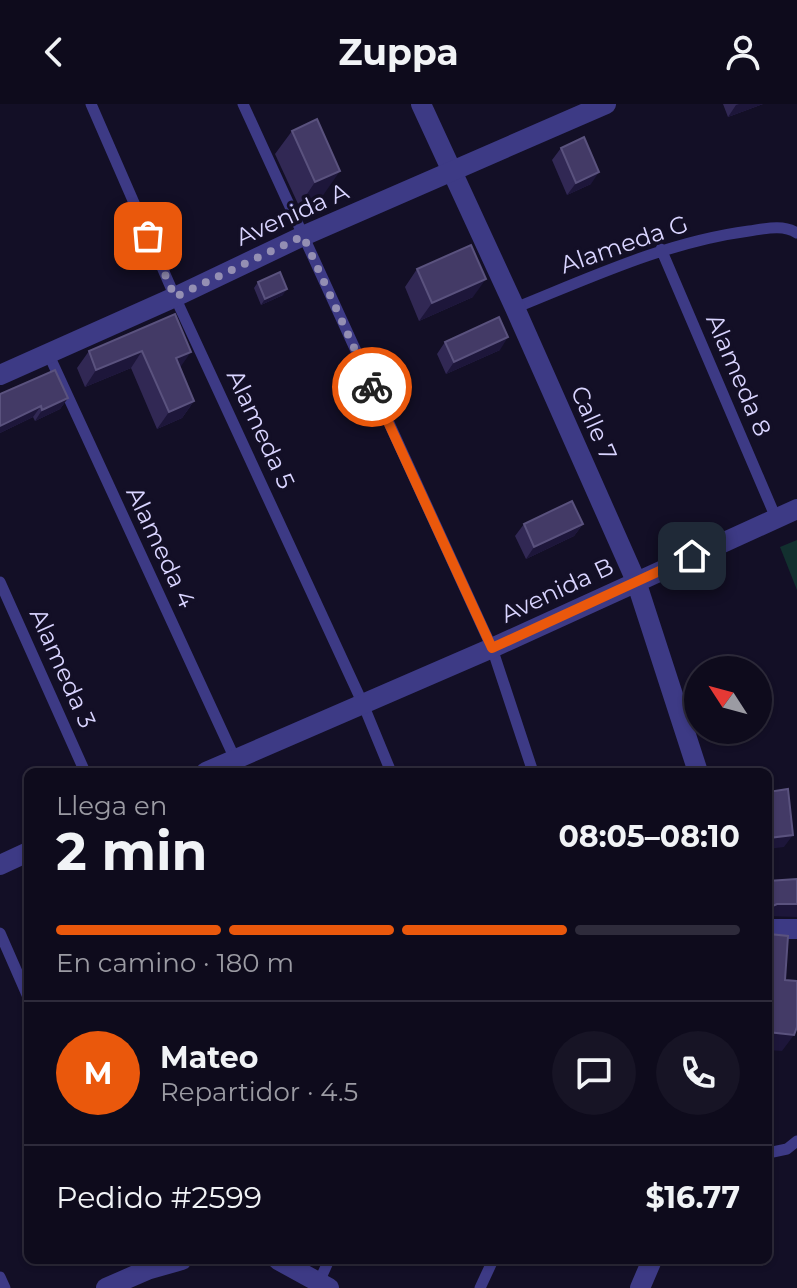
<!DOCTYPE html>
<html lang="es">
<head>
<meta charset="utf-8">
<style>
  :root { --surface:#0e0b1c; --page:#171425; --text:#f1f3f6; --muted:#9b9ba3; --line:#2e2b3b; --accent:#ea580c }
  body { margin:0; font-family:Montserrat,sans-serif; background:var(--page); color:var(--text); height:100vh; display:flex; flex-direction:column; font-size:30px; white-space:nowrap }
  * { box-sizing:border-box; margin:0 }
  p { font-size:26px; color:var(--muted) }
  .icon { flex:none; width:44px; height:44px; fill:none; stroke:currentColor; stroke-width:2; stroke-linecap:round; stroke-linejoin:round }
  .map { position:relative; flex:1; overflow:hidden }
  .panel { position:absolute; left:24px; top:664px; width:748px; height:496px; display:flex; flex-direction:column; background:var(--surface); border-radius:12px; box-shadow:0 2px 6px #0004,0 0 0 2px var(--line) }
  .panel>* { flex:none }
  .needle { width:52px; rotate:306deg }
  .controls { position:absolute; left:684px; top:552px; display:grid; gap:16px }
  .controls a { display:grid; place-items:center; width:88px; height:88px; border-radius:50%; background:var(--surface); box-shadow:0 2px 6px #0004,0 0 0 2px var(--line); font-size:40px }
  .pin { position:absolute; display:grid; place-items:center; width:68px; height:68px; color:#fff; margin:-34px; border-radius:16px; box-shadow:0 4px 12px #0006 }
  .courier { position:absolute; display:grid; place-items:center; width:80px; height:80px; margin:-40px; border:6px solid #ea580c; border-radius:50%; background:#fff; color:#222; box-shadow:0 2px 10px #0007 }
  .head em { font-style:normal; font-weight:700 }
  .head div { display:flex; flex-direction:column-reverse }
  .head { display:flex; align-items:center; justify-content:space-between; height:136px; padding:0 32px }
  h1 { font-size:52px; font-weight:700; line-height:60px }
  .bar { display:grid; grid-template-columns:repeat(4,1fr); gap:12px 8px; align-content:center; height:96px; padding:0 32px }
  .bar i { height:10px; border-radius:6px; background:var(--line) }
  .bar .current { background:var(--accent) }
  .bar p { grid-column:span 4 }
  .line { display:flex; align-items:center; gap:20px; padding:0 32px; border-top:2px solid var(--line) }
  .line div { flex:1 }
  .round { display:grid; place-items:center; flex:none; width:84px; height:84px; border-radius:42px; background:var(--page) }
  header { display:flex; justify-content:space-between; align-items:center; height:104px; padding:0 32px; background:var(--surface); font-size:36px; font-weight:700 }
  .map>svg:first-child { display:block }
</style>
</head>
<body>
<header><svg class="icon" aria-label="back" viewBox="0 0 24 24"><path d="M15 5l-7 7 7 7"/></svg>Zuppa<svg class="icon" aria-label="person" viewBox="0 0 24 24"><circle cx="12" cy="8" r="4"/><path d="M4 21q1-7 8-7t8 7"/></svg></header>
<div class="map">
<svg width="797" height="1184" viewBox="0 0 797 1184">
  <rect width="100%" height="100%" fill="#130f26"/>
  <!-- green -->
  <path fill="#12302f" d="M 797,436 L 797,486 L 780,443 Z"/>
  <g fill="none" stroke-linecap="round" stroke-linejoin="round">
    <!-- service -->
    <path stroke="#3d3a85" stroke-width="11" d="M 91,0 L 175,193 L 363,600 L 391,668
      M 243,0 L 492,544 L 533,668
      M 661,145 L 776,414
      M 515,204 C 592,173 666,138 749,127 C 764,125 783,120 797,129
      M 48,249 L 235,655
      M 0,478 L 85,668
      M 0,829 L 28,893
      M 768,1049 L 787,1045 L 797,1037
      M 0,1173 L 5,1184
      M 319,1178 L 329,1156
      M 480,1184 L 493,1156"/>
    <!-- minor -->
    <path stroke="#3d3a85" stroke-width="20" d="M 421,0 L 515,204 L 636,477 L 698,668
      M 206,668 L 492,544 L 797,405
      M 0,761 L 28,748
      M 768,825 L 797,825
      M 278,1156 L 329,1184
      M 106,1184 L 147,1166 L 182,1156
      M 640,1184 L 652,1156"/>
    <!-- tertiary -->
    <path stroke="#3d3a85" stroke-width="20" d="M 0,271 L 175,193 L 303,132 L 606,0"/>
  </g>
  <!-- wall -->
  <path fill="#312854" d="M 723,0 L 763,0 L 728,13 Z
    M 292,27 L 324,90 L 299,102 L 275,50 Z
    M 561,44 L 591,80 L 567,91 L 552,56 Z
    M 417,165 L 473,193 L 419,217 L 405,183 Z
    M 258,178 L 283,191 L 261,201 L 254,184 Z
    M 175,210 L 180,263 L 194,297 L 182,314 L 157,325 L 131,264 L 85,283 L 77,264 L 89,247 Z
    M 445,238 L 500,246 L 446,270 L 437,250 Z
    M 0,290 L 68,294 L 60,305 L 35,317 L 33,313 L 0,329 Z
    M 524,420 L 583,420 L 574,432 L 526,455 L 515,432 Z"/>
  <!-- shaded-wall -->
  <path fill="#1d163a" d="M 739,0 L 763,0 L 728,13 L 736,1 Z
    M 340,67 L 324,90 L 299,102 L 315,78 Z
    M 599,68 L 591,80 L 567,91 L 576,79 Z
    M 486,175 L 473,193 L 419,217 L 432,199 Z
    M 287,185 L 283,191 L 261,201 L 265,195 Z
    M 508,233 L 500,246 L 446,270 L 454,258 Z
    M 142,247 L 131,264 L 85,283 L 96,266 Z
    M 191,248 L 179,265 L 176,254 Z
    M 68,294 L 60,305 L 35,317 L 42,306 Z
    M 194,297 L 182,314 L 157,325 L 169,308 Z
    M 41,302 L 33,313 L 0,329 L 0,322 Z
    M 583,420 L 574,432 L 526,455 L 534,443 Z
    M 793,731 L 784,743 L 768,745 L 768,734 Z
    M 777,800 L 797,800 L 797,813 L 768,812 L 768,804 Z
    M 768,928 L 794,931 L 782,947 L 768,946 Z"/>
  <!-- building -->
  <path fill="#433a66" stroke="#5a527e" stroke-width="2" d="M 317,15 L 340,67 L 315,78 L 292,27 Z
    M 584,33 L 599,68 L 576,79 L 561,44 Z
    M 471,141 L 486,175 L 432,199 L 417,165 Z
    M 280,168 L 287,185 L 265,195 L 258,178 Z
    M 175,210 L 191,248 L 176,254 L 194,297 L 169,308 L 142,247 L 96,266 L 89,247 Z
    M 499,213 L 508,233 L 454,258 L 445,238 Z
    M 55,266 L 68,294 L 42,306 L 41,302 L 0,322 L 0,290 Z
    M 572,397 L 583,420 L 534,443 L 524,420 Z
    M 788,685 L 793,731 L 768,734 L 768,688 Z
    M 797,775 L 797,800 L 777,800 L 768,804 L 768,777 Z
    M 769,830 L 788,832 L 785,876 L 797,877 L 797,923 L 794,931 L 768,928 L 768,831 Z"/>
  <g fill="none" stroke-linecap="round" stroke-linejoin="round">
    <!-- done -->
    <path stroke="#948fb3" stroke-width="8" stroke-dasharray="0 14.4" d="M 148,132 L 175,193 L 303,132 L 372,283"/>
    <!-- route -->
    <path stroke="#ea580c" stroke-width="10" d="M 372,283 L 492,544 L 692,452"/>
  </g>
  <g text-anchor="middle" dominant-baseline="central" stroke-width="7" stroke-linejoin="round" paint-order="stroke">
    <!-- street labels -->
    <g font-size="24" fill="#d9d4ff" stroke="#130f26">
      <text transform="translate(292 110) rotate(-24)">Avenida A</text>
      <text transform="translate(624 140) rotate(-19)">Alameda G</text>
      <text transform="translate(739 271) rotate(67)">Alameda 8</text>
      <text transform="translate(594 319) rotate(66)">Calle 7</text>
      <text transform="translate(261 325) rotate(65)">Alameda 5</text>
      <text transform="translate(161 443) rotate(65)">Alameda 4</text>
      <text transform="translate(557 486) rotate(-25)">Avenida B</text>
      <text transform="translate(63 564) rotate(66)">Alameda 3</text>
    </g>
  </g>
</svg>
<div class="controls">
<a><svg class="needle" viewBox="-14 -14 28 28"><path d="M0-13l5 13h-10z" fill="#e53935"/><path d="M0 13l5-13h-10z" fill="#9b9ba3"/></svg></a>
</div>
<div class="pin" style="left:148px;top:132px;background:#ea580c"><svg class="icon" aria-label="bag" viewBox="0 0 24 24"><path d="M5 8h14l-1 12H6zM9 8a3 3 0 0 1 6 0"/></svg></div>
<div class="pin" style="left:692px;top:452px;background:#1f2937"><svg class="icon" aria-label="home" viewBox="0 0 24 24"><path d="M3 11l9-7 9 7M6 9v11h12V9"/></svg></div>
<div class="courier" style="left:372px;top:283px"><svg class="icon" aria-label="bike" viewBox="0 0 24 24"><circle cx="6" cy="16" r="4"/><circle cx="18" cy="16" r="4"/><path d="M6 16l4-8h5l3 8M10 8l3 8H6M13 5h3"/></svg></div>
<section class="panel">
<div class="head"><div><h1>2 min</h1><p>Llega en</p></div><em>08:05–08:10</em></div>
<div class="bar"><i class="current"></i><i class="current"></i><i class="current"></i><i></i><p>En camino · 180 m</p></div>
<div class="line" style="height:144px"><b class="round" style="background:var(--accent);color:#fff">M</b><div><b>Mateo</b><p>Repartidor · 4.5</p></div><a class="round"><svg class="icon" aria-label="chat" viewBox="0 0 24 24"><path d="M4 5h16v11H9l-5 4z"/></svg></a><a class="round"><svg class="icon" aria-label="phone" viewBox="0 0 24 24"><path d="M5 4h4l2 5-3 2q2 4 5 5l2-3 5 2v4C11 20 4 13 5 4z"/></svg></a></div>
<div class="line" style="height:104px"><div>Pedido #2599</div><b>$16.77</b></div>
</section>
</div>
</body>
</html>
